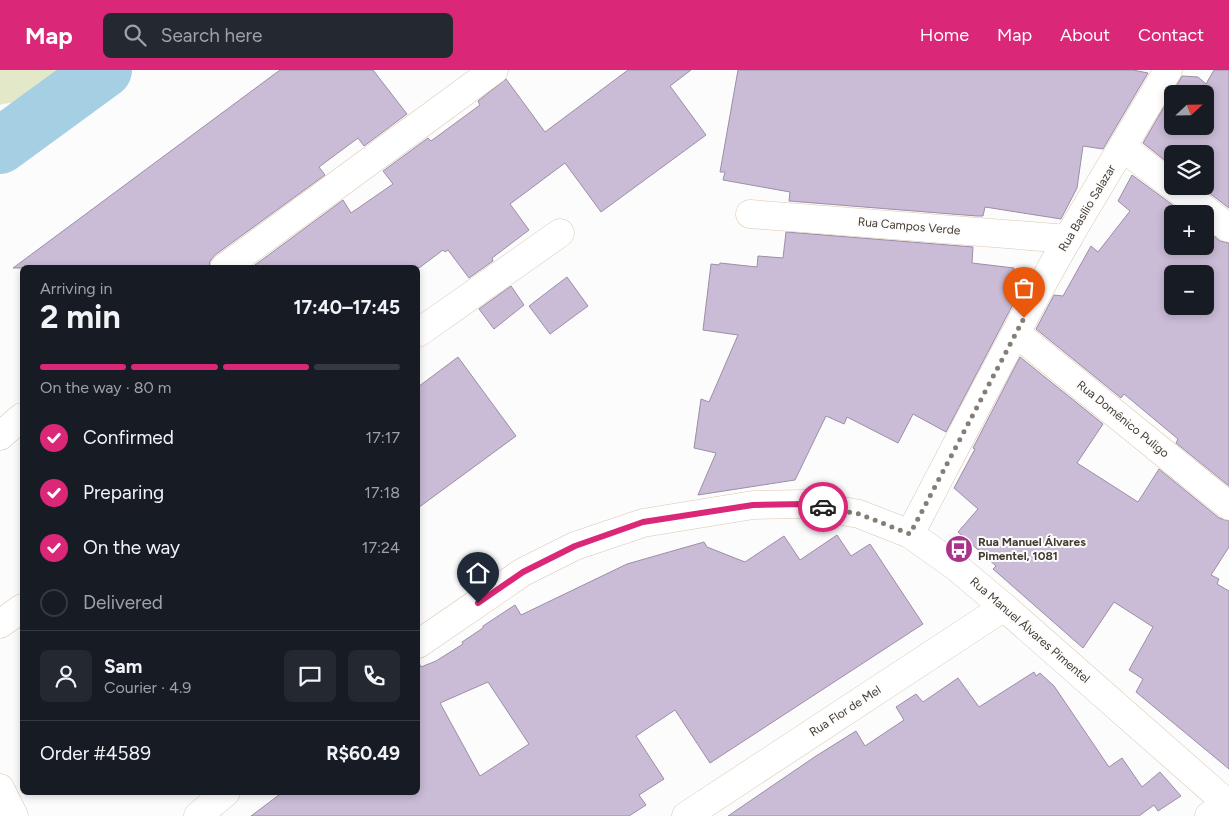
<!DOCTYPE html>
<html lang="en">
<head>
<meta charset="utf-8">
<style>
  :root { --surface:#171b24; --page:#242831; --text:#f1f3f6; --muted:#9ea1a6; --line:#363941; --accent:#db2777 }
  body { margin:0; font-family:Figtree,sans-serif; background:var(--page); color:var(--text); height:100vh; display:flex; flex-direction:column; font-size:19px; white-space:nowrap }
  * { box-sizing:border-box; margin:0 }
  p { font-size:16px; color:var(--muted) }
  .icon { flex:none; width:28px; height:28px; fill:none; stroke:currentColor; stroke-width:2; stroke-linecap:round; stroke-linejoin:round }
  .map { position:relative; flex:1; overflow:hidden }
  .details { position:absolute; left:20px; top:195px; width:400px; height:530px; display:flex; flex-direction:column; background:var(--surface); border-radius:8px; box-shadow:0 2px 8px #0003 }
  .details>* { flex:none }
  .needle { width:32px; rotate:68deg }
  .buttons { position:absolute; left:1164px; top:15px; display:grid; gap:10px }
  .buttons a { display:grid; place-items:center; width:50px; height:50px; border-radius:8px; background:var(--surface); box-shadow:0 2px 8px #0003; font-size:25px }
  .pin { position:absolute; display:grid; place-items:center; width:42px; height:42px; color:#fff; margin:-51px -21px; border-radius:50% 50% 50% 0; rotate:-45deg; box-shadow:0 0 5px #0007 }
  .pin .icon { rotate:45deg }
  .courier { position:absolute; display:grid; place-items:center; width:50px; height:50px; margin:-25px; border:4px solid #db2777; border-radius:50%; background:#fff; color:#222; box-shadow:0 1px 6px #0007 }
  .head em { font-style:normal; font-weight:700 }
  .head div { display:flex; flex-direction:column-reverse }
  .head { display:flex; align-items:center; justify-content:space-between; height:85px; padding:0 20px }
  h1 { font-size:32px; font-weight:700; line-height:38px }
  .bar { display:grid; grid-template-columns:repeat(4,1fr); gap:8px 5px; align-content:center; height:60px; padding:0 20px }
  .bar i { height:6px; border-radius:4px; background:var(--line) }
  .bar .current { background:var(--accent) }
  .bar p { grid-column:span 4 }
  .line { display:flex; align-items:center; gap:12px; padding:0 20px; border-top:1px solid var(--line) }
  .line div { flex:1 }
  .round { display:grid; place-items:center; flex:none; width:52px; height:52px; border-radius:8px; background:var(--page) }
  ol { padding:0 20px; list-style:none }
  li { display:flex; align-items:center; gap:15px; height:55px }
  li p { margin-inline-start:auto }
  li .icon { padding:5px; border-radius:50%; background:var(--accent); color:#fff; stroke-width:4 }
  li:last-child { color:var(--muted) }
  li i { width:28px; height:28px; border:2px solid var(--line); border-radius:50% }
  header { display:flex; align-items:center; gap:30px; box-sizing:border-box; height:70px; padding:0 25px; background:var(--accent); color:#fff }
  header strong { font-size:24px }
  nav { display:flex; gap:28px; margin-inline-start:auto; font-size:18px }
  .search { width:350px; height:45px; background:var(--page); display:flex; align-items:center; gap:12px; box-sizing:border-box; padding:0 18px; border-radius:8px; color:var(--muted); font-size:19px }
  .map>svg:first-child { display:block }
</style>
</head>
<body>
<header>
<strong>Map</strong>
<div class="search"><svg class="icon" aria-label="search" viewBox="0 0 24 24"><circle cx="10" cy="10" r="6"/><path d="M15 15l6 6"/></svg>Search here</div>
<nav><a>Home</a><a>Map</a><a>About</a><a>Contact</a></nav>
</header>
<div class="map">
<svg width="1229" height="746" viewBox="0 0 1229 746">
  <rect width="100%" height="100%" fill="#fcfcfc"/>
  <!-- green -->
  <path fill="#e2e8c8" d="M 0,0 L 61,0 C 52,12 39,27 24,31 C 16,33 9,32 0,35 Z"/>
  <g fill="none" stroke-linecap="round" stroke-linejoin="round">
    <!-- river -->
    <path stroke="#a5cfe2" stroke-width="56" d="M 0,76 L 104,0"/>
  </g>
  <!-- building -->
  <path fill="#cabbd6" stroke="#9c8ea7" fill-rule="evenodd" d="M 280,0 L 373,0 L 407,44 L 364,76 L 358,68 L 319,97 L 325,105 L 215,185 L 210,191 L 209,198 L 13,198 Z
    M 628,0 L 691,0 L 670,16 L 706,65 L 601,142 L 565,93 L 510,134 L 529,160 L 492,188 L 493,191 L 469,208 L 448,180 L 445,182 L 443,180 L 419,198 L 251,198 L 343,130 L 351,143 L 393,114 L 383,101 L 428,68 L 431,71 L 480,35 L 478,31 L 506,9 L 545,62 Z
    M 738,0 L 1133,0 L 1148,3 L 1103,79 L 1083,76 L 1077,118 L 1061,149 L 985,137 L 983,146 L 977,146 L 789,131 L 790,122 L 723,110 L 725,102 L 720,102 Z
    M 1214,0 L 1229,0 L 1229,138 L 1200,116 L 1205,116 L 1205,84 L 1172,84 L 1172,96 L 1143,73 L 1182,6 L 1198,7 L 1206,14 ZM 1172,24 L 1205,24 L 1205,56 L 1172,56 Z
    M 1132,105 L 1185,144 L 1172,144 L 1172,176 L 1205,176 L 1205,159 L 1220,171 L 1229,173 L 1229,416 L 1176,373 L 1178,369 L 1124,324 L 1121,328 L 1036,259 L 1054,225 L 1063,226 L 1091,176 L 1098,182 L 1130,141 L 1118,131 ZM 1172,204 L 1205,204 L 1205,236 L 1172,236 Z
    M 786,162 L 973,177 L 972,193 L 1014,198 L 1012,220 L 1020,221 L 946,362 L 913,344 L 898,373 L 847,347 L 844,354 L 826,346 L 795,410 L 698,425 L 716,383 L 694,378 L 701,329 L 709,332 L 738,265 L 703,260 L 711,194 L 719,195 L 720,193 L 757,197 L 758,186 L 783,188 Z
    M 567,207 L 588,236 L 550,264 L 529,236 Z
    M 511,216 L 524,235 L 494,259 L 479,239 Z
    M 458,287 L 516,366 L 418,438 L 418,317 Z
    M 1020,287 L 1103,354 L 1077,393 L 1138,432 L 1159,399 L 1219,448 L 1229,451 L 1229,477 L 1211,505 L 1219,509 L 1217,514 L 1229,521 L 1229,699 L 1136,622 L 1143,609 L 1129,600 L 1153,557 L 1114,532 L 1083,578 L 993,499 L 996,496 L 958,462 L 978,439 L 954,418 L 975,379 L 973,378 Z
    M 837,465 L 851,486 L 870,474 L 923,554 L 710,693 L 675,640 L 636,666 L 664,709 L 639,725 L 646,735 L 629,746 L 251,746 L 283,722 L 418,722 L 418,591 L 421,597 L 436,591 L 463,574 L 462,572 L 483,558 L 483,556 L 515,535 L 521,545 L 627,494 L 704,472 L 707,477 L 745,492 L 784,466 L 800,490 ZM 488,612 L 529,674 L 480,706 L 440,633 Z
    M 1034,602 L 1036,606 L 1040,603 L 1054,616 L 1109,697 L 1122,688 L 1142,717 L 1160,702 L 1181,726 L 1158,741 L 1154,735 L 1139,746 L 728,746 L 816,686 L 856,661 L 865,676 L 904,650 L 896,637 L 916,624 L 923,632 L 958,608 L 979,637 Z"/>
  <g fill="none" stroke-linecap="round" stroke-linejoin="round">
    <!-- minor casing -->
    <g stroke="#dcc6af" stroke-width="29">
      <path id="minor" d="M 1123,78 L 1172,115
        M 1174,116 L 1229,158
        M 750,144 L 1068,169
        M 224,198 L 494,0
        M 418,263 L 560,163
        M 1016,263 L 1229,436
        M 0,366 L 22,347
        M 910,464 C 962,365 1012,266 1067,170 C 1100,113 1135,57 1168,0
        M 0,554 L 22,538
        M 0,718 L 14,746
        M 686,746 L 1004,537
        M 1209,746 L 1227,734"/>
    </g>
    <!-- tertiary casing -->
    <g stroke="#dcc6af" stroke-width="29">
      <path id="tertiary" d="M 418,574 L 523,502 L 575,476 L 643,453 L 753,435 L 805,434 L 859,444 L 910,464 L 955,496 L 1004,537 L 1229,735
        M 198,746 L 226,722"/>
    </g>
    <!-- minor -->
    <use href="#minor" stroke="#fff" stroke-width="28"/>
    <!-- tertiary -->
    <use href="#tertiary" stroke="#fff" stroke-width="28"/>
  </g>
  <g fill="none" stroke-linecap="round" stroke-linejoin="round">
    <!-- done -->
    <path stroke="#847e77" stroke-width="5" stroke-dasharray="0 9" d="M 823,437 L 859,444 L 910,464 L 1024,248"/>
    <!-- route -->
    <path stroke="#db2777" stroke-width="6" d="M 478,533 L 523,502 L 575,476 L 643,452 L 753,435 L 805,434 L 823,437"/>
  </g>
  <!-- icons -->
  <defs>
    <g id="bus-disc" transform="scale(1.4375)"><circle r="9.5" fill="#a9338b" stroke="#fcfcfc"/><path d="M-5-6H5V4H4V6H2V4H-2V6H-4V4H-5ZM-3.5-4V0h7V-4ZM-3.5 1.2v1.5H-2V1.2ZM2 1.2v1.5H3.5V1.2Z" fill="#fff"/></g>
  </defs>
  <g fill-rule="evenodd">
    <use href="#bus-disc" x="959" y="479"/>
  </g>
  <g text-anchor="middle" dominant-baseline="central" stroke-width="4" stroke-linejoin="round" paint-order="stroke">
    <!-- street labels -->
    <g font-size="12" fill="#433a30" stroke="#fcfcfc">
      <text transform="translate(1087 138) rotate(-59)">Rua Basílio Salazar</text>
      <text transform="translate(909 156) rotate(5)">Rua Campos Verde</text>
      <text transform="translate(1123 349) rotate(39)">Rua Domênico Puligo</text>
      <text transform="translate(1030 560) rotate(41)">Rua Manuel Álvares Pimentel</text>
      <text transform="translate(845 641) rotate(-33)">Rua Flor de Mel</text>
    </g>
    <!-- poi labels -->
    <g font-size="12" font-weight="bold" fill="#433a30" stroke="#fcfcfc" text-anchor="start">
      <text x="978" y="472">Rua Manuel Álvares<tspan x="978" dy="14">Pimentel, 1081</tspan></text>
    </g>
  </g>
</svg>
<div class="buttons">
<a><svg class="needle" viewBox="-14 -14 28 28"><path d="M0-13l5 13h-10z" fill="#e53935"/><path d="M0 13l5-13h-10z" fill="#9ea1a6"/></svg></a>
<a><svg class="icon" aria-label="layers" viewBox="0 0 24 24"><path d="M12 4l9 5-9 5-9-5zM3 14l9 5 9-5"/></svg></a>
<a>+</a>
<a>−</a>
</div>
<div class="pin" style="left:1024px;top:248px;background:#ea580c"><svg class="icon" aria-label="bag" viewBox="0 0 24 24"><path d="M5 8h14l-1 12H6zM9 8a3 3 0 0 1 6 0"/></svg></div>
<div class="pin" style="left:478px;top:533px;background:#1f2937"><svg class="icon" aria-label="home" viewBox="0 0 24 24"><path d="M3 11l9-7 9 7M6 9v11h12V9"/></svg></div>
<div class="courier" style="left:823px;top:437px"><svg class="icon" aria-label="car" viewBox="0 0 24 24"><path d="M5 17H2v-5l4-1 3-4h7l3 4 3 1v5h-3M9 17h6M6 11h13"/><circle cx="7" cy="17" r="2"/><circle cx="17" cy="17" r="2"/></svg></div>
<section class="details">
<div class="head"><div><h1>2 min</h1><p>Arriving in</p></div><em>17:40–17:45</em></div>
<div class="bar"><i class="current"></i><i class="current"></i><i class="current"></i><i></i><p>On the way · 80 m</p></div>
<ol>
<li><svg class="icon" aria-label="check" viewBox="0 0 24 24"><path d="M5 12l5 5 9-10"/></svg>Confirmed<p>17:17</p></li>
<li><svg class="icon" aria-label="check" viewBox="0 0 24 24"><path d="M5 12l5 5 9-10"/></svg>Preparing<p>17:18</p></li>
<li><svg class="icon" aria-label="check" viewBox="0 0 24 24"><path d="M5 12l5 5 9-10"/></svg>On the way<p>17:24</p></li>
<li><i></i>Delivered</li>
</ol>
<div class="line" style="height:90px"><a class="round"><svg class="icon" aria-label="person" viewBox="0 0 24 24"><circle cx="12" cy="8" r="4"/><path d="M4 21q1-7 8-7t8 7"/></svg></a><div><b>Sam</b><p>Courier · 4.9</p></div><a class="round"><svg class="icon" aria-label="chat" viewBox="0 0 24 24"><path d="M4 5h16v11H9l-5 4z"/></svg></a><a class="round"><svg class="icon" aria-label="phone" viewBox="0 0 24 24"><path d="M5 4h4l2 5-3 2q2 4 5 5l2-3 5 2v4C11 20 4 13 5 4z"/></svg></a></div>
<div class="line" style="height:65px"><div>Order #4589</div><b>R$60.49</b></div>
</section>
</div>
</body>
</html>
